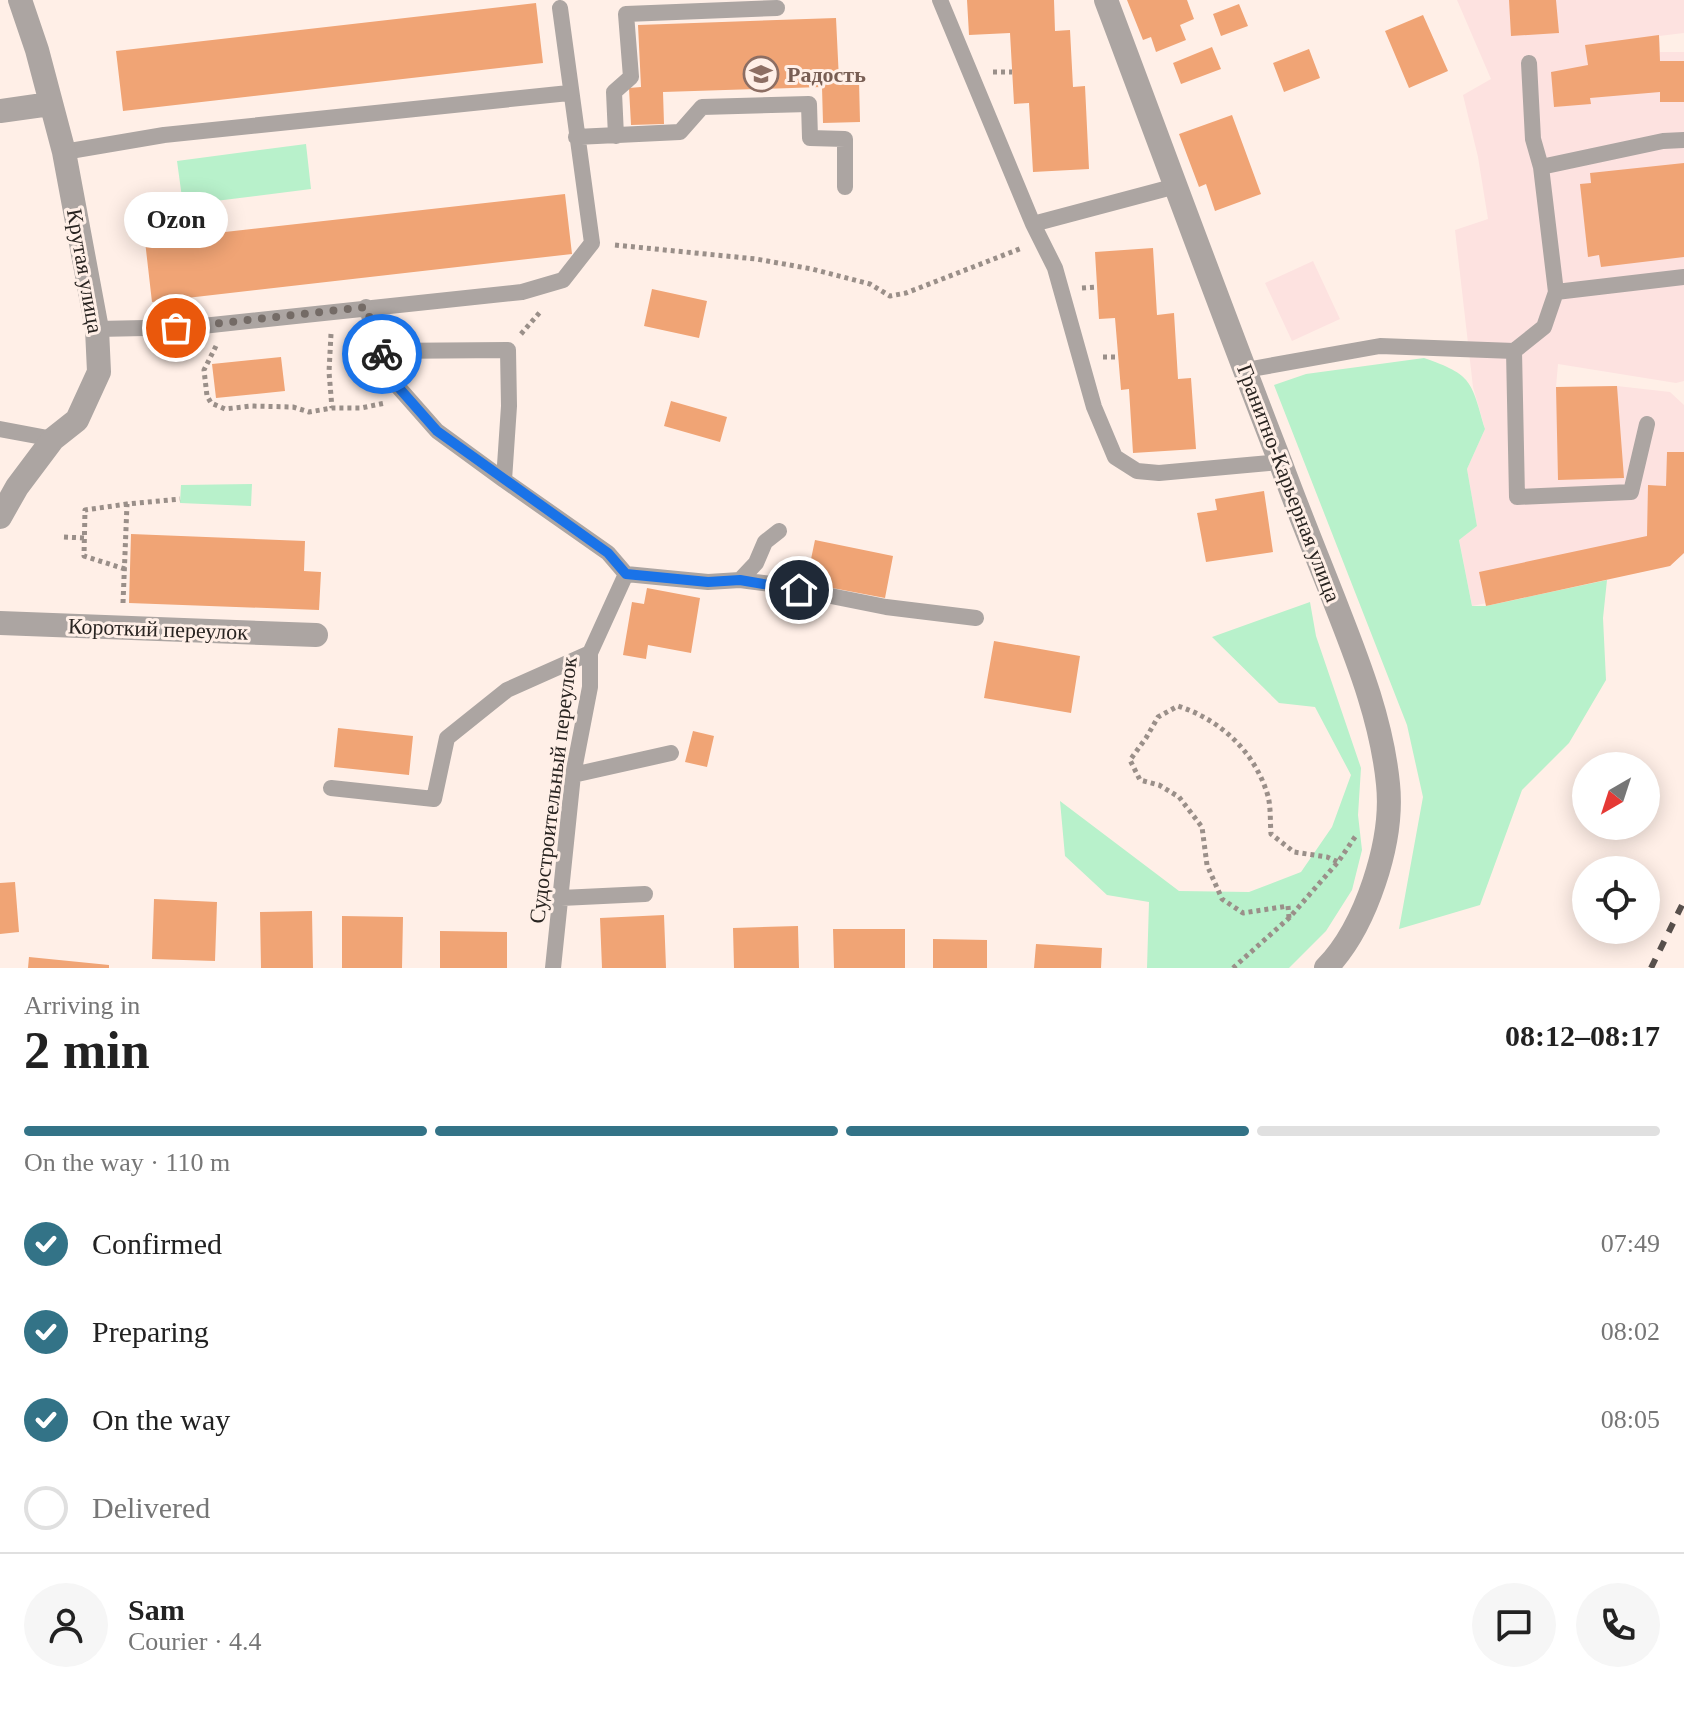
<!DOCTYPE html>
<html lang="en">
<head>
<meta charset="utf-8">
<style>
  :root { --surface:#fff; --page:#f6f6f6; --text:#222; --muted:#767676; --line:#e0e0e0; --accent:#337387 }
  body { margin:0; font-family:"Times New Roman",serif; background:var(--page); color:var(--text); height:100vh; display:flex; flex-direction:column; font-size:30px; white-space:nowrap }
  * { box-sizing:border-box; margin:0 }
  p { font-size:26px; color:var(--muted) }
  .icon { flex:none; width:44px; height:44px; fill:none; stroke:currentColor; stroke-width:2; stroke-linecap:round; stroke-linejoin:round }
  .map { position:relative; height:968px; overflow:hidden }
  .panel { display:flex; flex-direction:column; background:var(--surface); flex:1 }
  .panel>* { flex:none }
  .needle { width:52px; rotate:219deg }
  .fabs { position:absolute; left:1572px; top:752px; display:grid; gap:16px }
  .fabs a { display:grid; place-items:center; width:88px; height:88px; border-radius:50%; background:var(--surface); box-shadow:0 4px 20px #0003; font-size:40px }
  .pin { position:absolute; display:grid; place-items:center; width:68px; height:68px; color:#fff; margin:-34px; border:4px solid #fff; border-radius:50%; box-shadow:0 2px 8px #0007 }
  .courier { position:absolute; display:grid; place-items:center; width:80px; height:80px; margin:-40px; border:6px solid #1a73e8; border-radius:50%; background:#fff; color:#222; box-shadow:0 2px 10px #0007 }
  .bubble { position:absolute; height:56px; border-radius:28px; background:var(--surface); box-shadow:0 4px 20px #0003; font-size:26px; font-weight:800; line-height:56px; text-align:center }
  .headline em { font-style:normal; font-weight:800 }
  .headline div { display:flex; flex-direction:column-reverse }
  .headline { display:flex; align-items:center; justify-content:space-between; height:136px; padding:0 24px }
  h1 { font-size:52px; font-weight:800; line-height:60px }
  .bar { display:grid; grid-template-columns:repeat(4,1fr); gap:12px 8px; align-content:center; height:96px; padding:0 24px }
  .bar i { height:10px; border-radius:6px; background:var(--line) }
  .bar .active { background:var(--accent) }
  .bar p { grid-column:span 4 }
  .line { display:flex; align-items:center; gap:20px; padding:0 24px; border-top:2px solid var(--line) }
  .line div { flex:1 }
  .round { display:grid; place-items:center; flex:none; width:84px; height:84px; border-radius:42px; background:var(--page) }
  ol { padding:0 24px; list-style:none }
  li { display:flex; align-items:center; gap:24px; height:88px }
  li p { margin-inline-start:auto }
  li .icon { padding:8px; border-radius:50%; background:var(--accent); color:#fff; stroke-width:4 }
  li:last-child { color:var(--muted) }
  li i { width:44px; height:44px; border:4px solid var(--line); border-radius:50% }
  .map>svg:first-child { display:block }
</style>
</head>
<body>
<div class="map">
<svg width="1684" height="968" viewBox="0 0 1684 968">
  <rect width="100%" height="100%" fill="#ffefe7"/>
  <!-- industrial -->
  <path fill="#fde2e0" d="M 1457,0 L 1684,0 L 1684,33 L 1659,36 L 1660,52 L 1684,52 L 1684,381 L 1676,383 L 1558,364 L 1556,387 L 1617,386 L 1670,392 L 1684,405 L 1684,553 L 1670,566 L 1472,606 L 1459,539 L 1477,526 L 1467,469 L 1485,429 L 1473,387 L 1455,230 L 1488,219 L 1478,157 L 1463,95 L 1491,79 Z
    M 1313,261 L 1340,319 L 1292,341 L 1265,283 Z"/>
  <!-- green -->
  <path fill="#b8f1cb" d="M 306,144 L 311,189 L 183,205 L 177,161 Z
    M 1424,358 C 1473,375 1471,381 1485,429 L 1467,469 L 1477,526 L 1459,540 L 1472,606 L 1486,606 L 1607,580 L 1603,618 L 1606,680 L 1569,743 L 1522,790 L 1480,905 L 1399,929 L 1423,797 L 1407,725 L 1274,385 L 1306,374 Z
    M 252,484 L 251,506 L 180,503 L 181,485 Z
    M 1310,602 L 1316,636 L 1361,768 L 1358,815 L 1362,850 L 1352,890 L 1326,931 L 1289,968 L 1147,968 L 1149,902 L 1107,895 L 1065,856 L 1060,801 L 1179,891 L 1249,892 L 1301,872 L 1332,827 L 1351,775 L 1315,707 L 1279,703 L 1212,637 Z"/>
  <!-- building -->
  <path fill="#f0a475" d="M 967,0 L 1054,0 L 1055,31 L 1070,30 L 1073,87 L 1085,86 L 1089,169 L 1033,172 L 1029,103 L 1014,104 L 1010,33 L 969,35 Z
    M 1127,0 L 1187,0 L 1194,19 L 1180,25 L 1186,40 L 1156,52 L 1151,37 L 1143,40 Z
    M 1509,0 L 1556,0 L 1559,33 L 1511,36 Z
    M 536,3 L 543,63 L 123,111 L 116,51 Z
    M 1239,4 L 1248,26 L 1221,36 L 1213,14 Z
    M 1423,15 L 1448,71 L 1409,88 L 1385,31 Z
    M 836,18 L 839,80 L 859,80 L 860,122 L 823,123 L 822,87 L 663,92 L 664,124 L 631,125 L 629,88 L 641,87 L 638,25 Z
    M 1659,35 L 1660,61 L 1684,61 L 1684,102 L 1660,102 L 1660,92 L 1590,98 L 1591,104 L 1554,107 L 1551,72 L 1588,65 L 1585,45 Z
    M 1212,47 L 1221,69 L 1181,84 L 1173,63 Z
    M 1309,49 L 1320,78 L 1284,92 L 1273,63 Z
    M 1232,115 L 1261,194 L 1215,211 L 1206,184 L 1199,187 L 1179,134 Z
    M 1684,163 L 1684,257 L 1601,267 L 1599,255 L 1588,257 L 1580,184 L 1591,183 L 1590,173 Z
    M 565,194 L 572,254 L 152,302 L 145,241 Z
    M 1153,248 L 1157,315 L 1174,313 L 1178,379 L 1191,378 L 1196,449 L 1133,453 L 1129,389 L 1121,390 L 1115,318 L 1099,319 L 1095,252 Z
    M 652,289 L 707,301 L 699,338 L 644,326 Z
    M 281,357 L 285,391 L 216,398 L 212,364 Z
    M 1617,386 L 1624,478 L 1558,480 L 1556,387 Z
    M 671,401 L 727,417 L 720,442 L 664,426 Z
    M 1667,452 L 1684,452 L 1684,553 L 1670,566 L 1486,606 L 1479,572 L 1647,536 L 1648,485 L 1666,486 Z
    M 1264,491 L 1273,552 L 1206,562 L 1197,513 L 1217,510 L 1215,499 Z
    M 131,534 L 305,541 L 304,571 L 321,572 L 319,610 L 129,603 Z
    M 815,540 L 893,556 L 885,598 L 806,583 Z
    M 647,588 L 700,598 L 691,653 L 648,645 L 646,659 L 623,655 L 632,602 L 644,604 Z
    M 994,641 L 1080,656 L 1071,713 L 984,698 Z
    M 338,728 L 413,736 L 409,775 L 334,767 Z
    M 693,731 L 714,736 L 707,767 L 685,762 Z
    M 15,882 L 19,932 L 0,934 L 0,883 Z
    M 154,899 L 217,902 L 215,961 L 152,959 Z
    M 312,911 L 313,968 L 261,968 L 260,912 Z
    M 664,915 L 666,968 L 602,968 L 600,918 Z
    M 342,916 L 403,917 L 402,968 L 342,968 Z
    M 798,926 L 799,968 L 734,968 L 733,928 Z
    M 833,929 L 905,929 L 905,968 L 834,968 Z
    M 440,931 L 507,932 L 507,968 L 440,968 Z
    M 933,939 L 987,940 L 987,968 L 933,968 Z
    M 1036,944 L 1102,948 L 1101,968 L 1034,968 Z
    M 29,957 L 109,965 L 109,968 L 28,968 Z"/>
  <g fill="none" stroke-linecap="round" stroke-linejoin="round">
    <!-- path -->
    <path stroke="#9a8f89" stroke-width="5" stroke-dasharray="4 4" stroke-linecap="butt" d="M 993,72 L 1012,72
      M 615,245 L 756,259 L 812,269 L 870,284 L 890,296 L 906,293 L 1022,248
      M 1082,288 L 1097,287
      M 331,334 L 329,372 L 332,408
      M 521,334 L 541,311
      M 216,346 L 204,370 L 207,396 L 211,403 L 225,409 L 251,406 L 293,407 L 309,412 L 332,408 L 361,408 L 385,403
      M 1103,357 L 1118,357
      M 64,537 L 85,538
      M 125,569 L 84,556 L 85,510 L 127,504
      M 123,603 L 127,504 L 180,499
      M 1289,918 L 1288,906 L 1243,913 L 1222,899 L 1207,865 L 1202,827 L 1179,797 L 1159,785 L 1140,780 L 1130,760 L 1146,738 L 1158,717 L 1178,706 C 1221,720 1255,752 1268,796 C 1271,808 1270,822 1271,834 L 1294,852 L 1327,857 L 1338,862
      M 1233,968 L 1289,918 L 1338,862 L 1357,834"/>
    <!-- lane -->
    <path stroke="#aca5a2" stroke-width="16" d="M 940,0 L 1033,224 L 1055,268 L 1094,407 L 1115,457 L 1137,471 L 1159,473 L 1280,462
      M 616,136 L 614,92 L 631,77 L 626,14 L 777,8
      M 576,137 L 680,132 L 702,107 L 809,104 L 810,138 L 845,139 L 845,187
      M 64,152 L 164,135 L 569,93
      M 1541,167 L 1663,141 L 1684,140
      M 1033,224 L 1176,186
      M 1556,292 L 1684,277
      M 366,307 L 392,380 L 437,431 L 504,480
      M 97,329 L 193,327 L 522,292 L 563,280 L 592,243 L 560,8
      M 380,351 L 508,350 L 509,406 L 504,480 L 608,553 L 626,574
      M 1514,351 L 1544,327 L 1556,292 L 1541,167 L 1533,139 L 1529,63
      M 1246,370 L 1380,346 L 1514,351 L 1517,497 L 1631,492 L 1647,424
      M 0,429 L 53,439
      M 626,574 L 708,582 L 740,580 L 771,584 L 886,607 L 976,618
      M 740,580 L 756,563 L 765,542 L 779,531
      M 573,775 L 671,753
      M 331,788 L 434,799 L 447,738 L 507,690 L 590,653
      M 561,898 L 645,894
      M 553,968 L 573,775 L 590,687 L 590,653 L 626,574"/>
    <!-- street -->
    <path stroke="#aca5a2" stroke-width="24" d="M 1106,0 C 1164,154 1221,310 1281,464 C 1299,513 1319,561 1338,610 C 1360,666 1382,723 1388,784 C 1394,841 1366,927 1326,968
      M 0,111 L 50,104
      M 0,517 L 17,487 L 53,439 L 77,420 L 99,372 L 97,329 L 64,152 L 37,50 L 20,0
      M 0,623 L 316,635"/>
    <!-- rail -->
    <path stroke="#58504c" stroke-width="6" stroke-dasharray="10 10" stroke-linecap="butt" d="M 1651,968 L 1684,901"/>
  </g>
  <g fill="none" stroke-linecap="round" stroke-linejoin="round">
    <!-- done -->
    <path stroke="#746b66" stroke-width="8" stroke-dasharray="0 14.4" d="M 176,328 L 366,307 L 382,354"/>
    <!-- route -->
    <path stroke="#1a73e8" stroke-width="10" d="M 382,354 L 392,380 L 437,431 L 608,553 L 626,574 L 708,582 L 740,580 L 799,590"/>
  </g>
  <!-- icons -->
  <defs>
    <g id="school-ring" transform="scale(1.8)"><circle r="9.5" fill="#ffefe7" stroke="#8d6e63" stroke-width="1.5"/><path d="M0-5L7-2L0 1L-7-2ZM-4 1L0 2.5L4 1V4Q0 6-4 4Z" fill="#8d6e63"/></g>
  </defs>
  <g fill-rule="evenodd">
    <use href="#school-ring" x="761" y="74"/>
  </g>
  <g text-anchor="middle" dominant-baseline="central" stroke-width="6" stroke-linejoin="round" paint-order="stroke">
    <!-- education labels -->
    <g font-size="22" font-weight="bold" fill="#785e54" stroke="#ffefe7" text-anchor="start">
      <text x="787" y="74">Радость</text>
    </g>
    <!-- street labels -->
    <g font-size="22" fill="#292421" stroke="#ffefe7">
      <text transform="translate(85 271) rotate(80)">Крутая улица</text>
      <text transform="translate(1289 483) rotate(69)">Гранитно-Карьерная улица</text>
      <text transform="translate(158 629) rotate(2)">Короткий переулок</text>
      <text transform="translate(553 790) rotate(-83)">Судостроительный переулок</text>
    </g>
  </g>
</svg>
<div class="fabs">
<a><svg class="needle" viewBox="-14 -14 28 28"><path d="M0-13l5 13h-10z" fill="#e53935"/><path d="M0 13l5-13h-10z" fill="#767676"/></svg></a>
<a><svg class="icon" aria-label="locate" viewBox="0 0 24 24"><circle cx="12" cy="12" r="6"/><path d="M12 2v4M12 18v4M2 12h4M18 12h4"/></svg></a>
</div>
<div class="pin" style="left:176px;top:328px;background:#ea580c"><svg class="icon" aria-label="bag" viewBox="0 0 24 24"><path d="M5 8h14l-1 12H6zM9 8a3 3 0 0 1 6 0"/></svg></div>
<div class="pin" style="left:799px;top:590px;background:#1f2937"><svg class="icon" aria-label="home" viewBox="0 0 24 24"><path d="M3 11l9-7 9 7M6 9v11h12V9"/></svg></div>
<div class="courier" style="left:382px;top:354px"><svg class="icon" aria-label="bike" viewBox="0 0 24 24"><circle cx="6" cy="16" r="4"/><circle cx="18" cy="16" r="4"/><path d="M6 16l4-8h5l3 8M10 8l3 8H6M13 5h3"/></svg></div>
<div class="bubble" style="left:124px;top:192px;width:104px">Ozon</div>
</div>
<section class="panel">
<div class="headline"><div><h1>2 min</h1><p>Arriving in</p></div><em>08:12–08:17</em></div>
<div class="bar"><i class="active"></i><i class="active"></i><i class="active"></i><i></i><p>On the way · 110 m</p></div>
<ol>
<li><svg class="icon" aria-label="check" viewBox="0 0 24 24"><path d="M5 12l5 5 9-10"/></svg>Confirmed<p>07:49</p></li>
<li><svg class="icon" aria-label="check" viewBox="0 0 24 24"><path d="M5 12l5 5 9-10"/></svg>Preparing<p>08:02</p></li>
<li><svg class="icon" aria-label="check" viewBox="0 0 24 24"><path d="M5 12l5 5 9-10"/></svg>On the way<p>08:05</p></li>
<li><i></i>Delivered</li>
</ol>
<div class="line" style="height:144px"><a class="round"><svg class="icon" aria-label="person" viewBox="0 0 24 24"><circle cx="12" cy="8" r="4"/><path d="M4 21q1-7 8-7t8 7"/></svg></a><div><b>Sam</b><p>Courier · 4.4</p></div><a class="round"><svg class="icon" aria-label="chat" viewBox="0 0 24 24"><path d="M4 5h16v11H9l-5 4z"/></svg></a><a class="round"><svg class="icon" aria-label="phone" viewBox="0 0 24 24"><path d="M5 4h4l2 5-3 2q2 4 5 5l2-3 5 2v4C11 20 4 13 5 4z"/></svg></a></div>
</section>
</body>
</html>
